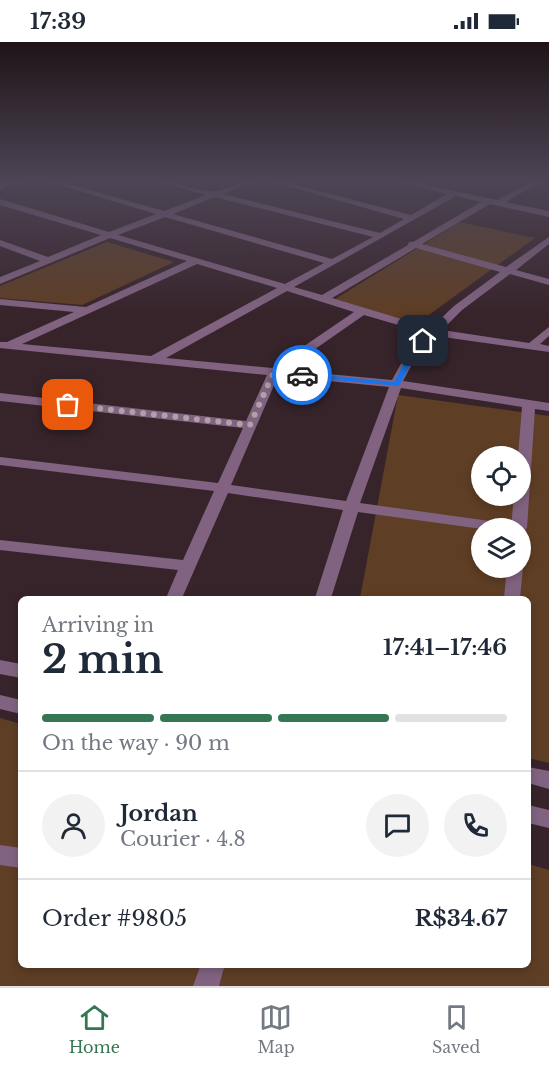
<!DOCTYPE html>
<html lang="en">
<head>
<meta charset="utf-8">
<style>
  :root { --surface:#fff; --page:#f2f2f3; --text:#1f2937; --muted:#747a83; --line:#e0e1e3; --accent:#357753 }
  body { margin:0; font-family:"Libre Baskerville",serif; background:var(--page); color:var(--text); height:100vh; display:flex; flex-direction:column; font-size:22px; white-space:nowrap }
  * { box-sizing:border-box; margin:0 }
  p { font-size:20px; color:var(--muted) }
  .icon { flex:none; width:33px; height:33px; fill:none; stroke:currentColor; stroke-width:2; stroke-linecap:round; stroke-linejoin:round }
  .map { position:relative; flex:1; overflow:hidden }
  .drawer { position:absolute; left:18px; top:554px; width:513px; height:372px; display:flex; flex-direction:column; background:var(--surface); border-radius:9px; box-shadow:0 3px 9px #0003 }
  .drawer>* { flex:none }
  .controls { position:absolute; left:471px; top:404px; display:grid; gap:12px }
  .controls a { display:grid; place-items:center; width:60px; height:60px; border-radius:50%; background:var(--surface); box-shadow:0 3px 9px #0003; font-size:30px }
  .pin { position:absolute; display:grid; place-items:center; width:51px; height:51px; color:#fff; margin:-26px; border-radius:12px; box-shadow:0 3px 9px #0006 }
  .courier { position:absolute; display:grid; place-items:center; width:60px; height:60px; margin:-30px; border:4px solid #1a73e8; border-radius:50%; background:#fff; color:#222; box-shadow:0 2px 8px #0007 }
  .summary em { font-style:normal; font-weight:700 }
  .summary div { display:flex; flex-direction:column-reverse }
  .summary { display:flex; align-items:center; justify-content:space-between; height:102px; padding:0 24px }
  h1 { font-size:39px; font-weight:700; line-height:45px }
  .bar { display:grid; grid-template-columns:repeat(4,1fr); gap:9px 6px; align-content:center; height:72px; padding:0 24px }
  .bar i { height:8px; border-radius:4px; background:var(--line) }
  .bar .current { background:var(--accent) }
  .bar p { grid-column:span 4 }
  .line { display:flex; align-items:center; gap:15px; padding:0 24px; border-top:2px solid var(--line) }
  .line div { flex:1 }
  .round { display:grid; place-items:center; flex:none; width:63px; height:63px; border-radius:32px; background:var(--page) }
  .status { display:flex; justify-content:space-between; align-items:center; height:42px; padding:0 30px; background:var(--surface); direction:ltr }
  .status svg { height:16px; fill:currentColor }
  .menu { display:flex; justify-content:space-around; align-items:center; height:84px; border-top:2px solid var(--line); background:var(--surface); font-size:16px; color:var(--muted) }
  .menu a { display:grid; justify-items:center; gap:3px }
  .menu .current { color:var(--accent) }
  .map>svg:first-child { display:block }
</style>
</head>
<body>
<div class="status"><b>17:39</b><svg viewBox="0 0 49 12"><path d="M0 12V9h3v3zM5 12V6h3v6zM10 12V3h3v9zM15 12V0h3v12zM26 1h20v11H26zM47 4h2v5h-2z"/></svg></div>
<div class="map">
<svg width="549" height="944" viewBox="0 0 549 944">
  <rect width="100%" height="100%" fill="#37242b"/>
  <!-- green -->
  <path fill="#5e3e25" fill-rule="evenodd" d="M 460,180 L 535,196 L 415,283 L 332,259 Z
    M 107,200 L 174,220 L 82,263 L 0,256 L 0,244 Z
    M 398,353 L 549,374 L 549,721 L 528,716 L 528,556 L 360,556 ZM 482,414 L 520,414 L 520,453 L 482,453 ZM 482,486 L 520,486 L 520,525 L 482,525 Z
    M 0,676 L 21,682 L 21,922 L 528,922 L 528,822 L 549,828 L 549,944 L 0,944 Z"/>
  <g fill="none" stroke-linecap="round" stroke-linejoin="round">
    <!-- minor -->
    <path fill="#816381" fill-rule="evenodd" d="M 9,140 L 21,140 L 0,147 L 0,142 Z
      M 49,140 L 61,140 L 164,169 L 206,153 L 160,140 C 177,140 203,151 216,149 C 229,147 238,140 252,140 L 223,152 L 380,191 L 404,177 L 273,140 L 285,140 L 411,173 L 447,152 L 399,140 L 413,140 L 497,158 L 531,140 L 540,140 L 506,160 L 549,169 L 549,175 L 490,162 L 422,202 L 506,225 L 549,195 L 549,202 L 516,228 L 549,237 L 549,243 L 510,232 L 462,268 L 442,288 L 529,301 L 549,285 L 549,294 L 540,302 L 549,304 L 549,310 L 436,294 L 417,313 L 403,339 L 549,361 L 549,369 L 535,367 L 527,486 L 524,489 L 520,490 L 520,486 L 482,487 L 358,470 L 331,556 L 315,556 L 343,468 L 228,451 L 182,556 L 166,556 L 178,528 L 0,508 L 0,498 L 183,518 L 214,449 L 0,423 L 0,415 L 218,441 L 243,386 L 0,359 L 0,351 L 246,379 L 267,333 L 0,306 L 0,300 L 7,300 L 74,270 L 0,263 L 0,257 L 86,265 L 187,219 L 110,196 L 0,242 L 0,235 L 40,219 L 0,204 L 0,198 L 48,215 L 101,193 L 0,163 L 0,157 L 109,190 L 156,172 ZM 456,154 L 481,160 L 413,200 L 409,200 L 408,203 L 322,253 L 294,245 ZM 215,155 L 373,195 L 332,217 L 173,172 ZM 165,175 L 324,221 L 285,242 L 118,193 ZM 416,206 L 500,230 L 454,264 L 431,286 L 332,256 ZM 197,222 L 277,246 L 151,314 L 22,302 ZM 287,249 L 354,270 L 272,326 L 166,316 ZM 364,273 L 426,291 L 408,309 L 392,338 L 285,328 ZM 278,334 L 389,345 L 346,459 L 231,443 ZM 401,346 L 522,365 L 518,414 L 520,414 L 520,453 L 514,453 L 511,486 L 504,481 L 360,461 Z
      M 520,521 L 523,525 L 520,556 L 504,556 L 507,525 L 520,525 Z
      M 0,618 L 21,622 L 21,636 L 0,632 Z
      M 0,653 L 21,658 L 21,672 L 0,667 Z
      M 528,725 L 549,729 L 549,747 L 528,741 Z
      M 528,763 L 549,768 L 549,786 L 528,781 Z
      M 0,803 L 21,806 L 21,826 L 0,823 Z
      M 201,922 L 225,922 L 219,944 L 193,944 Z"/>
  </g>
  <!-- sky -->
  <linearGradient id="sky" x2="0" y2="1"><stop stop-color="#1e1418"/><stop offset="0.51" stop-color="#4d4555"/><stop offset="1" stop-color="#4d4555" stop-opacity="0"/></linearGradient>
  <rect width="549" height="272" fill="url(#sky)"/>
  <!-- route -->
  <path fill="#1a73e8" d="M 423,297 L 427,299 L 416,312 L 399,344 L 302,335 L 298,333 L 302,331 L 394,340 L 410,310 Z"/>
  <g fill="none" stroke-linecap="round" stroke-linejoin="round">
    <!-- done -->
    <path stroke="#b0a1a6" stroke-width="6" stroke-dasharray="0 10.8" d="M 68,363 L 250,383 L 274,330 L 302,333"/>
  </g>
</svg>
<div class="controls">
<a><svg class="icon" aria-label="locate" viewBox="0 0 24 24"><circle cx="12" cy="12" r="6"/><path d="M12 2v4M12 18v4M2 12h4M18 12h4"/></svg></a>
<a><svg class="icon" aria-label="layers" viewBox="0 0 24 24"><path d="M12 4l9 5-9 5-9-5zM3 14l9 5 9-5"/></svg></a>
</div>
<div class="pin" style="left:68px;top:363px;background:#ea580c"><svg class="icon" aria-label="bag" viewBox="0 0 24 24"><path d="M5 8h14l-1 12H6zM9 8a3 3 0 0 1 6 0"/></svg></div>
<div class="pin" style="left:423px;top:299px;background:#1f2937"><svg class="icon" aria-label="home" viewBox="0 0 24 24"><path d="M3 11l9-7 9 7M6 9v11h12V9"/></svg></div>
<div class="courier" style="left:302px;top:333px"><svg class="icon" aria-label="car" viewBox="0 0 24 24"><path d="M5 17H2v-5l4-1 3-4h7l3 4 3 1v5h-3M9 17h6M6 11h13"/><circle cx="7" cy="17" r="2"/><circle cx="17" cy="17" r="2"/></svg></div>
<section class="drawer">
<div class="summary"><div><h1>2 min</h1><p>Arriving in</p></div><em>17:41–17:46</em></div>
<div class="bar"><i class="current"></i><i class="current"></i><i class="current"></i><i></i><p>On the way · 90 m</p></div>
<div class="line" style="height:108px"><a class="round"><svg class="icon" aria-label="person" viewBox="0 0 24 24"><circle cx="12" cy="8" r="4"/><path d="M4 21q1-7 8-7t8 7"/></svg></a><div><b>Jordan</b><p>Courier · 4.8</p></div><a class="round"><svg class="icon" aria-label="chat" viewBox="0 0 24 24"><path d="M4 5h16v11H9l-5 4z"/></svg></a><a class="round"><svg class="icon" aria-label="phone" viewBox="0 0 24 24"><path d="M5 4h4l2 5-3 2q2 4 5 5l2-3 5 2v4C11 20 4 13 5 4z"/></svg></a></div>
<div class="line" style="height:78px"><div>Order #9805</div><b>R$34.67</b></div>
</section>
</div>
<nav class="menu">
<a class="current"><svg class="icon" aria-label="home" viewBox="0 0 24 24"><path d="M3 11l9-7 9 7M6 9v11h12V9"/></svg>Home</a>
<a><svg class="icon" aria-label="map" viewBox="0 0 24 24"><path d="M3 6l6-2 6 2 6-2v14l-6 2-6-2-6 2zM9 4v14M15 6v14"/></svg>Map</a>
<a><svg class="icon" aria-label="saved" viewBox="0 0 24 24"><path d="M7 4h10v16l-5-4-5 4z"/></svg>Saved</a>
</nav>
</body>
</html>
